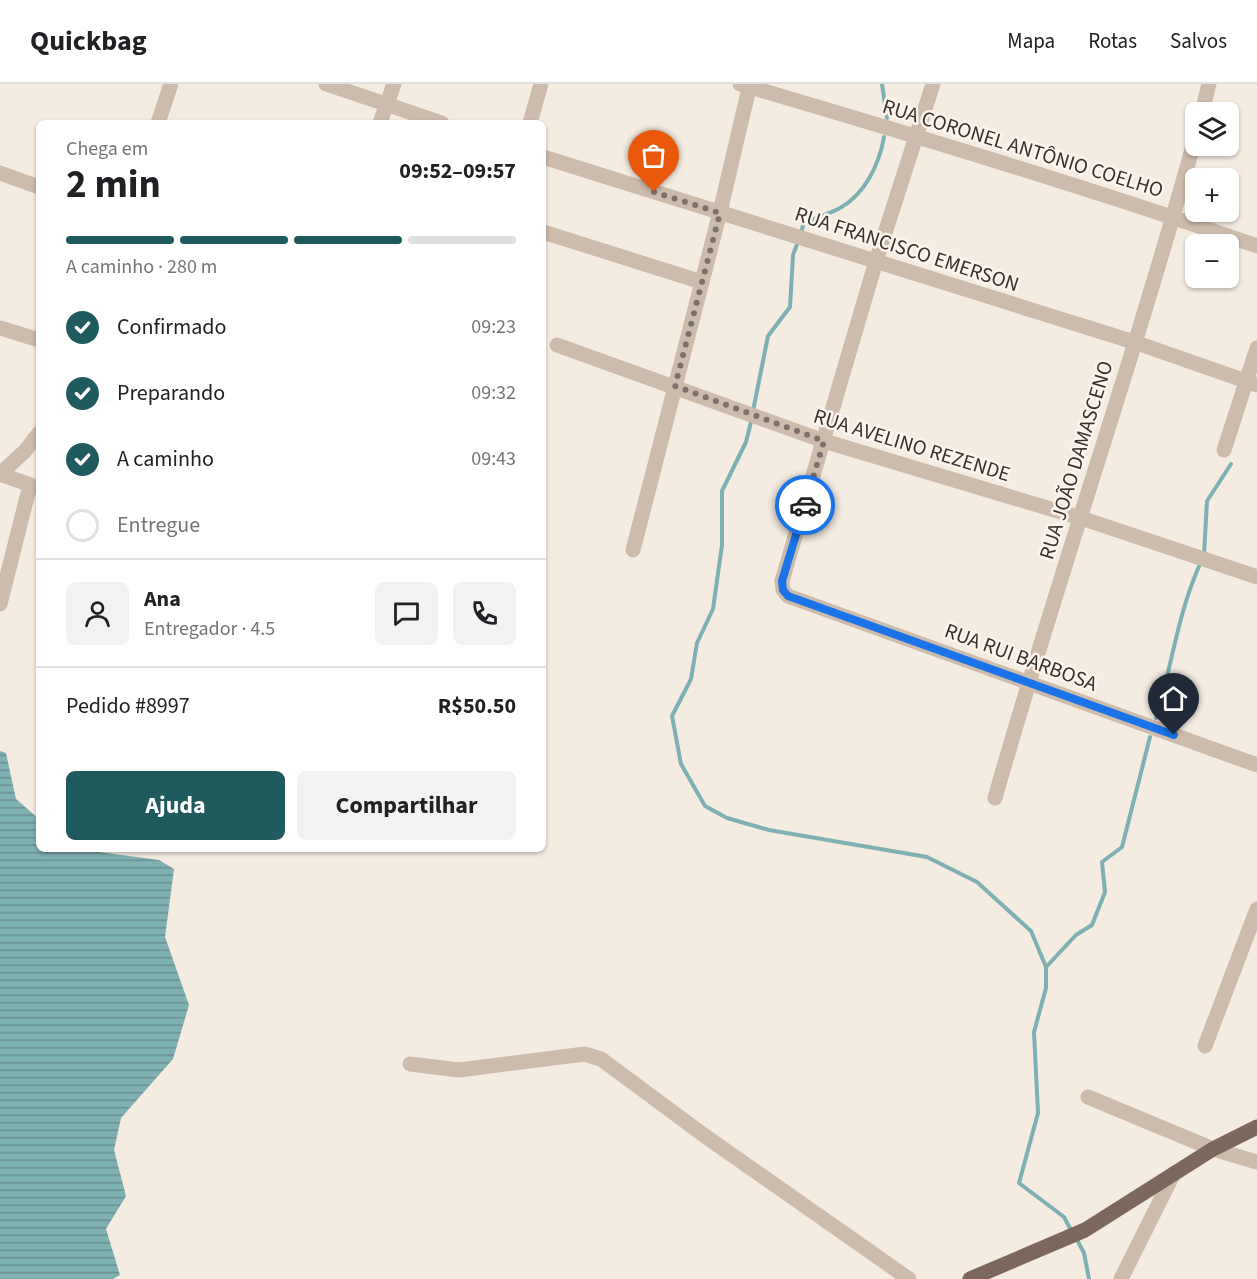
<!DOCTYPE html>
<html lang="pt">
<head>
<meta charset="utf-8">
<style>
  :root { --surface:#fff; --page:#f2f2f2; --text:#202124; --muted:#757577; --line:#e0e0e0; --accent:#1f5a5e }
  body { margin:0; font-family:"Source Sans 3",sans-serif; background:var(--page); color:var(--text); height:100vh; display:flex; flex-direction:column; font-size:22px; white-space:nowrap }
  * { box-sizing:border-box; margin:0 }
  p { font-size:20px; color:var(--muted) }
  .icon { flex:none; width:33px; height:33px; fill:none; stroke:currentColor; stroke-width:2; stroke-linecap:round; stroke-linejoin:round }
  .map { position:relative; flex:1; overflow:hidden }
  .panel { position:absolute; left:36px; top:36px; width:510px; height:732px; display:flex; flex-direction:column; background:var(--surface); border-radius:9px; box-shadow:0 2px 4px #0004 }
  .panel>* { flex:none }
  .controls { position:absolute; left:1185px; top:18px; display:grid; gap:12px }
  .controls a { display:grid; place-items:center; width:54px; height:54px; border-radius:9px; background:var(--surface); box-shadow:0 2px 4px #0004; font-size:30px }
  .pin { position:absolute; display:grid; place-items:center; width:51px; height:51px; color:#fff; margin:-62px -26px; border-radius:50% 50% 50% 0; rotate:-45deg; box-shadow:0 0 6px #0007 }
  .pin .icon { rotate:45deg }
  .courier { position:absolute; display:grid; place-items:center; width:60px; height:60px; margin:-30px; border:4px solid #1a73e8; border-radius:50%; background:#fff; color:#222; box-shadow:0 2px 8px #0007 }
  .summary em { font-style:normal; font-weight:700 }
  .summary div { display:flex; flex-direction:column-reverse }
  .summary { display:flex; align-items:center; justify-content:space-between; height:102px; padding:0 30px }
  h1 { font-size:39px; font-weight:700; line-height:45px }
  .bar { display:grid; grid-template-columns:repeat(4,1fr); gap:9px 6px; align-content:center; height:72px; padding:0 30px }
  .bar i { height:8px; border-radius:4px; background:var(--line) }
  .bar .current { background:var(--accent) }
  .bar p { grid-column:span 4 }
  .line { display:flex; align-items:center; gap:15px; padding:0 30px; border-top:2px solid var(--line) }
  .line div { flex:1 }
  .round { display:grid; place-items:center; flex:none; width:63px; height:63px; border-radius:9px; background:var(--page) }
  ol { padding:0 30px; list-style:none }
  li { display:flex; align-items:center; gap:18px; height:66px }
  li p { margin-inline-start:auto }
  li .icon { padding:6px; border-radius:50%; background:var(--accent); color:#fff; stroke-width:4 }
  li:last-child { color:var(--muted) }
  li i { width:33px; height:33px; border:3px solid var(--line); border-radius:50% }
  .button { display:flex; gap:12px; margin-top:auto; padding:12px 30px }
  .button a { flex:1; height:69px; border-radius:9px; background:var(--accent); color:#fff; font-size:24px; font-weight:700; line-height:69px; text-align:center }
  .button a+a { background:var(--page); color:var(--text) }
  header { display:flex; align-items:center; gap:36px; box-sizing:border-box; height:84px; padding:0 30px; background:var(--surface); border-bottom:2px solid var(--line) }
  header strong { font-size:28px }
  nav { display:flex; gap:33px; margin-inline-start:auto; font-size:21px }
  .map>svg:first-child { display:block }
</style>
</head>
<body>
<header>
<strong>Quickbag</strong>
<nav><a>Mapa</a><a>Rotas</a><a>Salvos</a></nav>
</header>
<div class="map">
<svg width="1257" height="1195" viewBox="0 0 1257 1195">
  <defs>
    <pattern id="water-rules" width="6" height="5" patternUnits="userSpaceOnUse" patternTransform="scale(1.5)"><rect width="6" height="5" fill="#7fb0b2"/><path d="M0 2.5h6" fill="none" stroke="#699091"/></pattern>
  </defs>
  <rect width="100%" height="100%" fill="#f4ebe1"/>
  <!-- water -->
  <path fill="url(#water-rules)" d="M 0,667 L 6,669 L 16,715 L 39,735 L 39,765 L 93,765 L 99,768 L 159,776 L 174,785 L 165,853 L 189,921 L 173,975 L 121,1034 L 114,1066 L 126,1112 L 106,1145 L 120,1191 L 113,1195 L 0,1195 Z"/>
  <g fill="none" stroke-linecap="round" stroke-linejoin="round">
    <!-- stream -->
    <path stroke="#7fb0b2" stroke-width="4" d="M 882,0 L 887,34
      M 800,151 L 804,139 C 816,134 829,130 840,124 C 865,110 879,81 884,53
      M 753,327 L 768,252 L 790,223 L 793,171 L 798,158
      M 752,334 L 746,358 L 722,407 L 722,461 L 713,525 L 697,559 L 691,595 L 672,632 L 681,680 L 705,722 L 727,734 L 769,746 L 927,773 L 977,798 L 1031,847 L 1046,883
      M 1204,471 L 1207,417 L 1231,380
      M 1156,634 C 1172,582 1178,527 1201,478
      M 1072,1148 L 1064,1133 L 1019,1099 L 1038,1029 L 1034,948 L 1046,904 L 1046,883 L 1076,851 L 1092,841 L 1105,808 L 1102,778 L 1122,763 L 1150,653
      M 1076,1154 L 1084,1169 L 1089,1195"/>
    <!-- minor -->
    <path stroke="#cdbbac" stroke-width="15" d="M 326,0 L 442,39
      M 740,0 C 913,51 1086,103 1257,162
      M 933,0 L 876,177 L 782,497 L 783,506 L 788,512 L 1257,681
      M 1202,28 L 1209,0
      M 158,39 L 171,0
      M 380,39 L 394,0
      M 530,39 L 541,0
      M 543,73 L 1134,258 L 1257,301
      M 0,89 L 39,103
      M 543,148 L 702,198
      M 0,244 L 39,256
      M 557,261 L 824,357 L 1081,434 L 1257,493
      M 1224,366 L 1257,264
      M 0,390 L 25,367 L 39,349
      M 0,390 L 39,404
      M 633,466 L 720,128 L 750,0
      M 0,520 L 30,401
      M 995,714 C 1058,492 1135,273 1196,51
      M 1205,962 L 1257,825
      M 410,980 L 459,986 L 585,970 L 601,975 L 705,1052 L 909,1195
      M 1088,1013 L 1213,1065 L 1257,1078
      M 1121,1195 L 1174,1089"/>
    <!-- major -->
    <path stroke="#7d675c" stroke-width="15" d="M 970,1195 L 1085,1146 L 1213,1065 L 1257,1043"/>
  </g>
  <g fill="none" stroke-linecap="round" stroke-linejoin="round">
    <!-- done -->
    <path stroke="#7c716b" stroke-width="6" stroke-dasharray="0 10.8" d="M 654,108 L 720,129 L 675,302 L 824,357 L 805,421"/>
    <!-- route -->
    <path stroke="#1a73e8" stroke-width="8" d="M 805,421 L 782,497 L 783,506 L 788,512 L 1174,651"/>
  </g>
  <g text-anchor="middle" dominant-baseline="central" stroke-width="5" stroke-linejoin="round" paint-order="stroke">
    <!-- street labels -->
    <g font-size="21" fill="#3b302b" stroke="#fbf5ee">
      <text transform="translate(1023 64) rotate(17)">RUA CORONEL ANTÔNIO COELHO</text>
      <text transform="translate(907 165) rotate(18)">RUA FRANCISCO EMERSON</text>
      <text transform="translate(912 361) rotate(17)">RUA AVELINO REZENDE</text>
      <text transform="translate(1076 376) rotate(-73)">RUA JOÃO DAMASCENO</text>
      <text transform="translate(1021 573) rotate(20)">RUA RUI BARBOSA</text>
    </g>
  </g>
</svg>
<div class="controls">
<a><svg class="icon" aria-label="layers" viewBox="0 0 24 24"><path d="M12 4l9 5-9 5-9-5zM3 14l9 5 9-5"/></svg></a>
<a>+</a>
<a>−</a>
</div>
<div class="pin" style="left:654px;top:108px;background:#ea580c"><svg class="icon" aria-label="bag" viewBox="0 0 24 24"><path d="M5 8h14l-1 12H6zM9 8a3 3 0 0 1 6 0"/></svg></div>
<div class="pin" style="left:1174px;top:651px;background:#1f2937"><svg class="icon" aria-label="home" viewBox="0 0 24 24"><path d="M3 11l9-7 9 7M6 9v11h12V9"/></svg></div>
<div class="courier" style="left:805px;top:421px"><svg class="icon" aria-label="car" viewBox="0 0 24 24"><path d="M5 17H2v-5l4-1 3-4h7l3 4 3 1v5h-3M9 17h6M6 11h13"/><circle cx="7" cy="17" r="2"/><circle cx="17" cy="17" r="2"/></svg></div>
<section class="panel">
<div class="summary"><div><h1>2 min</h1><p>Chega em</p></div><em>09:52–09:57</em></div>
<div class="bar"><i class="current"></i><i class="current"></i><i class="current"></i><i></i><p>A caminho · 280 m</p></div>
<ol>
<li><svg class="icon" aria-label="check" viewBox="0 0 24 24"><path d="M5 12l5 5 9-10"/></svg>Confirmado<p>09:23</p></li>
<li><svg class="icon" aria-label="check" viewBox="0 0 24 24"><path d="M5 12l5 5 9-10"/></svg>Preparando<p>09:32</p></li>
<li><svg class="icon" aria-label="check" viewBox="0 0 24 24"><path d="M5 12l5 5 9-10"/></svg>A caminho<p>09:43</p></li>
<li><i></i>Entregue</li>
</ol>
<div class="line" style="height:108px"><a class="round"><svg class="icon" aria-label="person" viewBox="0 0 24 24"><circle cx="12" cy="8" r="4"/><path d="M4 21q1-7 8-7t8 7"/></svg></a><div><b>Ana</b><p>Entregador · 4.5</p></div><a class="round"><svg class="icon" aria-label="chat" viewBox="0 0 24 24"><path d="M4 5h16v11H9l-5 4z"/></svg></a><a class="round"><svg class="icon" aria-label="phone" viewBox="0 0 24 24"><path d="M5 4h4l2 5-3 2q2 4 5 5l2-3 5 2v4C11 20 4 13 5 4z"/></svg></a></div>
<div class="line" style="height:78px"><div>Pedido #8997</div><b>R$50.50</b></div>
<div class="button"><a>Ajuda</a><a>Compartilhar</a></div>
</section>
</div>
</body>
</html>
